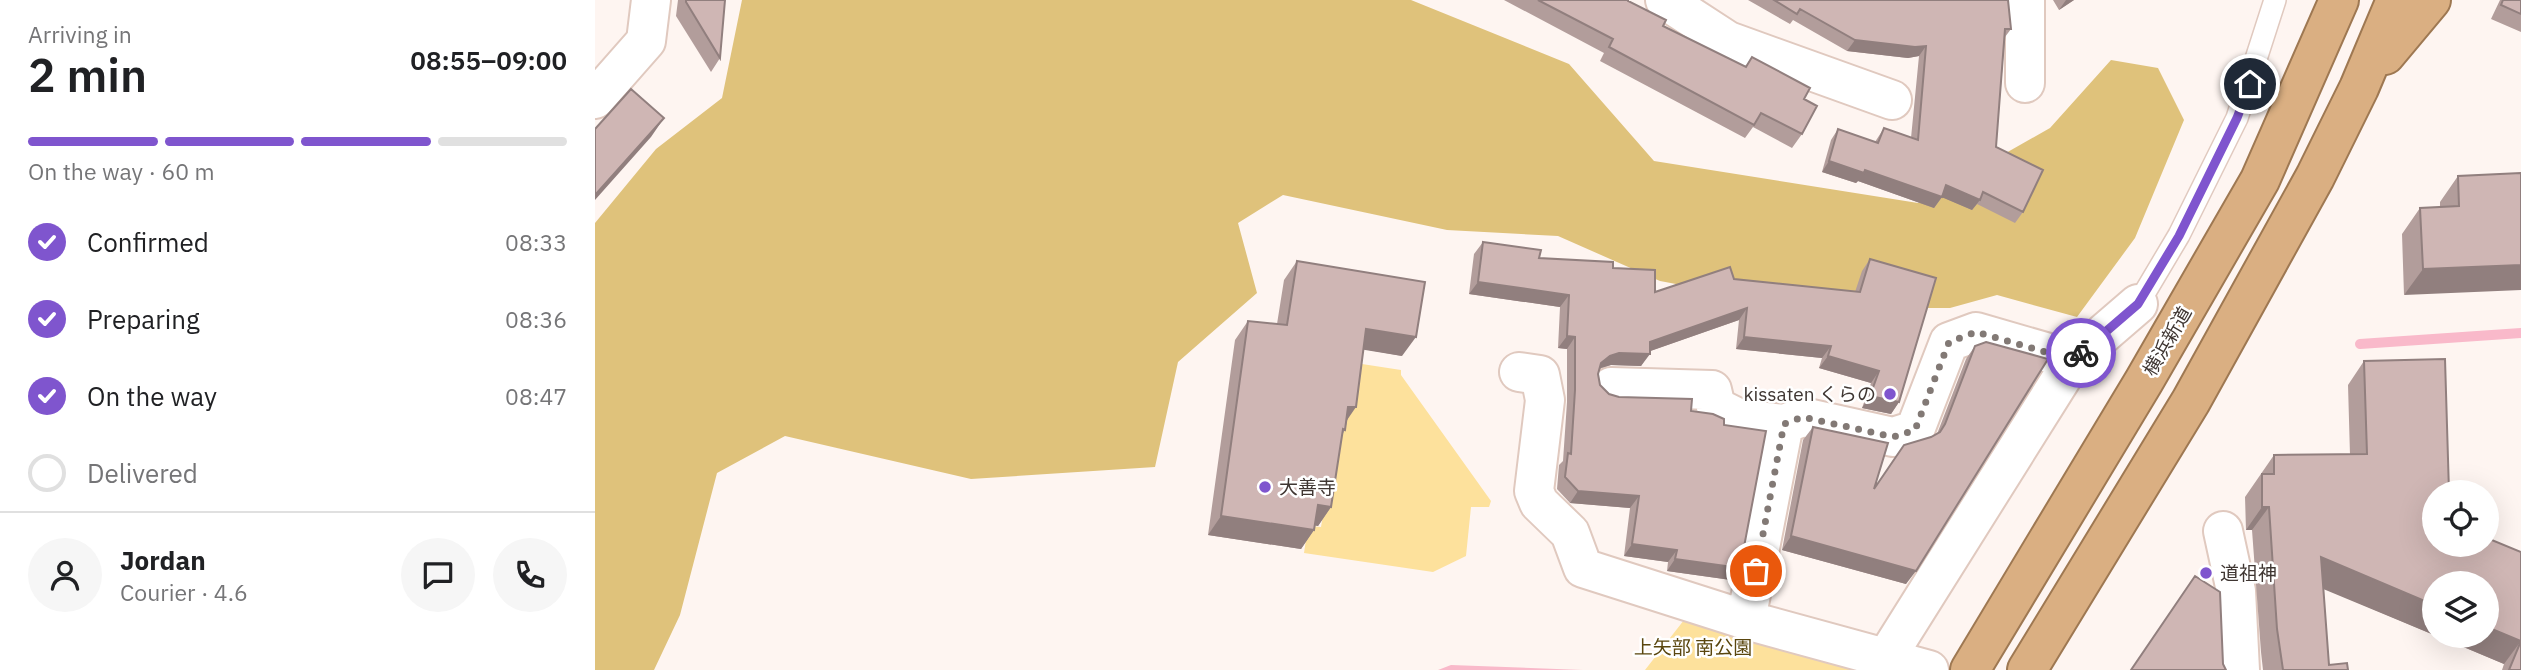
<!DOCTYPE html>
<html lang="en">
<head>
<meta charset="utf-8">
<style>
  :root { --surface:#fff; --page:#f6f6f6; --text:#202124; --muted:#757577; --line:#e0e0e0; --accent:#7f55ce }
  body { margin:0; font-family:"IBM Plex Sans","Noto Sans JP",sans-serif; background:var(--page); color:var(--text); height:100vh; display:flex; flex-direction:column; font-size:26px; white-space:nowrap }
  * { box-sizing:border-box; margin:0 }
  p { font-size:23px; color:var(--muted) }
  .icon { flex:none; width:38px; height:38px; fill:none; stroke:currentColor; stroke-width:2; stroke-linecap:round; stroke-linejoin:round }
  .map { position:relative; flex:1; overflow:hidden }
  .details { display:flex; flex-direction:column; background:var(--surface); width:595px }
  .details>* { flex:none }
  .fabs { position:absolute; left:1827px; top:480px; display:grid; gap:14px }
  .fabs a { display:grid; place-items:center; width:77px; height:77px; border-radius:50%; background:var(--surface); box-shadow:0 7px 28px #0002; font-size:35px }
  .pin { position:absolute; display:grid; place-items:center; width:60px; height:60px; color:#fff; margin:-30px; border:4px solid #fff; border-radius:50%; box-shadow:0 2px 7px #0007 }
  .courier { position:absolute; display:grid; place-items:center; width:70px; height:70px; margin:-35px; border:5px solid #7f55ce; border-radius:50%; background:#fff; color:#222; box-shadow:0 2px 9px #0007 }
  .overview em { font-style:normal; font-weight:600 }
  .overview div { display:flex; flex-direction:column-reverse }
  .overview { display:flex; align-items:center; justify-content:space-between; height:119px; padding:0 28px }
  h1 { font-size:46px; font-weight:600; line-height:52px }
  .bar { display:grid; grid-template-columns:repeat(4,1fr); gap:10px 7px; align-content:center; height:84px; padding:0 28px }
  .bar i { height:9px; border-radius:5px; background:var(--line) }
  .bar .selected { background:var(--accent) }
  .bar p { grid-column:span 4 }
  .line { display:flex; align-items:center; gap:18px; padding:0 28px; border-top:2px solid var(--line) }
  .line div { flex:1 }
  .round { display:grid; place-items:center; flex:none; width:74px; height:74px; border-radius:37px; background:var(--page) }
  ol { padding:0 28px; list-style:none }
  li { display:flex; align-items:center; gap:21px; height:77px }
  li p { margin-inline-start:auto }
  li .icon { padding:7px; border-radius:50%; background:var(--accent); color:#fff; stroke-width:4 }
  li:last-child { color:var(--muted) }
  li i { width:38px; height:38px; border:4px solid var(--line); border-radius:50% }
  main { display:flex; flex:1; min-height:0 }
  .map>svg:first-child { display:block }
</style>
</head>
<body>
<main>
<section class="details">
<div class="overview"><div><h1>2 min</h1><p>Arriving in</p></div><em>08:55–09:00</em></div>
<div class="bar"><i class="selected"></i><i class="selected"></i><i class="selected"></i><i></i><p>On the way · 60 m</p></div>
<ol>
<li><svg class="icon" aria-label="check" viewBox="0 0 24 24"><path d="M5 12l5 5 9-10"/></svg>Confirmed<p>08:33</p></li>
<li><svg class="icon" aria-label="check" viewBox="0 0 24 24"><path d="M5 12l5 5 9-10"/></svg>Preparing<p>08:36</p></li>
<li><svg class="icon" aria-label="check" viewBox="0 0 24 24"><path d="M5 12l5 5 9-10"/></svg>On the way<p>08:47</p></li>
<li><i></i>Delivered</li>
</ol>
<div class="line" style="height:126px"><a class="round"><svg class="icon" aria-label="person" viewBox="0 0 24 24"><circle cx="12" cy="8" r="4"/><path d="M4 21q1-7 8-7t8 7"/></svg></a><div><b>Jordan</b><p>Courier · 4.6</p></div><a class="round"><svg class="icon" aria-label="chat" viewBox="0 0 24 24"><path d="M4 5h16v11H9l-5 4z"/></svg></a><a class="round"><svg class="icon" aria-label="phone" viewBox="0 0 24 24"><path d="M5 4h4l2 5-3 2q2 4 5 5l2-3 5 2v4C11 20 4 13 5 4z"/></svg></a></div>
</section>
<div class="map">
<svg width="1926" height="670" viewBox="0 0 1926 670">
  <rect width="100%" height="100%" fill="#fef5f1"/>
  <!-- green -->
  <path fill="#fde19c" d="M 754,362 L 806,370 L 806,375 L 896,501 L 894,507 L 876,507 L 871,556 L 838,572 L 709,553 L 713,526 L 726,527 Z
    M 1089,620 L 1264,670 L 1050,670 Z"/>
  <!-- forest -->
  <path fill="#dfc27b" d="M 147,0 L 816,0 L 974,64 L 1059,161 L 1323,203 L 1455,128 L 1516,60 L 1563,68 L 1589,120 L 1540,238 L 1482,317 L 1402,295 L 1355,308 L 1209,308 L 1065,281 L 963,236 L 852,230 L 688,195 L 643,223 L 662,293 L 583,362 L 560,467 L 376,479 L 190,436 L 122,473 L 85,615 L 59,670 L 0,670 L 0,223 L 61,149 L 127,98 Z"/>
  <!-- water -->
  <path fill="#f9b9ca" d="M 856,665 L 988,670 L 843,670 Z"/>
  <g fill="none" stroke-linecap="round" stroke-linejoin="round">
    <!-- stream -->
    <path stroke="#f9b9ca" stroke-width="10" d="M 1765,344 L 1926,333"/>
    <!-- service casing -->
    <g stroke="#e0c9bf" stroke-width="24">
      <path id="service" d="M 1543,304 L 1584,235 L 1642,118 L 1680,0"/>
    </g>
    <!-- minor casing -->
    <g stroke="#e0c9bf" stroke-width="42">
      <path id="minor" d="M 1070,0 L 1133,41 L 1297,100
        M 1430,0 L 1430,83
        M 0,99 L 51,41 L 56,0
        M 924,372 L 945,375 L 950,400 L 939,491 L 944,503 L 975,533 L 988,568 L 1151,620 L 1334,670
        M 1016,387 L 1117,390 L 1121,407 L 1145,419 L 1189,424 L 1208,417 L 1298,437 L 1320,430 L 1354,342 L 1381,332 L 1478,360
        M 1628,531 L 1641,591 L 1645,670
        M 1151,620 L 1189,424
        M 1291,658 L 1478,360 L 1543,304"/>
    </g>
    <!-- trunk casing -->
    <g stroke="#9e7852" stroke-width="42">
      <path id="trunk" d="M 1790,55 L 1836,0
        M 1375,670 L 1549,381 L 1665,180 L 1744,0
        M 1432,670 L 1596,401 L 1720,177 L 1764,88 L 1801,0"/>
    </g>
    <!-- service -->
    <use href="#service" stroke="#fff" stroke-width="21"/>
    <!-- minor -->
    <use href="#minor" stroke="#fff" stroke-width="38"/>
    <!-- trunk -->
    <use href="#trunk" stroke="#daaf82" stroke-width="38"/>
  </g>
  <!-- wall -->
  <path fill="#b29d9b" d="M 83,0 L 130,0 L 125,58 L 116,72 L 81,16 Z
    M 909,0 L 1033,0 L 1033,1 L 1068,26 L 1150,67 L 1157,57 L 1209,99 L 1207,134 L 1197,148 L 1158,127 L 1150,138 L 1005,61 L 1009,53 Z
    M 1153,0 L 1413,0 L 1416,29 L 1410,37 L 1401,147 L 1428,212 L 1420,223 L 1382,204 L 1377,210 L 1347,197 L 1339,208 L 1263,181 L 1261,183 L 1227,172 L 1236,140 L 1243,129 L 1280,142 L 1289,128 L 1316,138 L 1324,56 L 1313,58 L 1252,51 L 1198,20 L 1195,24 Z
    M 1458,0 L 1479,0 L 1464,10 Z
    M 1905,0 L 1926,0 L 1926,32 L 1896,19 Z
    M 1926,173 L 1809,295 L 1807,234 L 1825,208 L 1845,207 L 1845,202 L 1863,176 Z
    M 888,242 L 944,258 L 1018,268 L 1060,292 L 1139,279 L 1260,292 L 1267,271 L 1275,259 L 1304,402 L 1296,414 L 1267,408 L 1276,383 L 1224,368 L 1227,358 L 1141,349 L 1144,320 L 1055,351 L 1046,366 L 1016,365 L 1006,368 L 1004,369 L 1003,374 L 1005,385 L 1014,394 L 1024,397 L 1096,411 L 1129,425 L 1145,568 L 1136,580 L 1072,571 L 1073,562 L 1029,556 L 1035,508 L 975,503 L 962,489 L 964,465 L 968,461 L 972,402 L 972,349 L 963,348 L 965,307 L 874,294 L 879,254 Z
    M 702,261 L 807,356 L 768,349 L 750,430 L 747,435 L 736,507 L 723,526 L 720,525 L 719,530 L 706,549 L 613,535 L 640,340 L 653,321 L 682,324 L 689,280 Z
    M 1380,346 L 1311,584 L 1187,550 L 1208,440 L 1218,427 L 1279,488 L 1336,437 L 1342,434 L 1371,359 Z
    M 1769,361 L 1839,544 L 1926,552 L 1926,670 L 1907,670 L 1909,664 L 1840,635 L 1892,635 L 1839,635 L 1728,588 L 1734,665 L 1753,670 L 1668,670 L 1666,652 L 1657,530 L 1651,530 L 1650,497 L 1679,455 L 1755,455 L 1753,385 Z"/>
  <!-- shaded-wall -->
  <path fill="#917f7e" d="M 1471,0 L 1479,0 L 1464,10 Z
    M 1260,40 L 1331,46 L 1324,56 L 1313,58 L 1252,51 Z
    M 69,118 L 56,137 L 0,200 L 0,195 Z
    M 1234,161 L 1270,170 L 1347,197 L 1339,208 L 1263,181 L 1261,183 L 1227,172 Z
    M 1351,185 L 1385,200 L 1377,210 L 1344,196 Z
    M 1926,265 L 1926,290 L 1809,295 L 1828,269 Z
    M 883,282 L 974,295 L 965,307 L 874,294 Z
    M 1152,308 L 1144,320 L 1047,354 L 1055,354 L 1046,366 L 1016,365 L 1006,368 L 998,375 L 1006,363 L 1015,356 Z
    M 771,329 L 821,337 L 807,356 L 758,348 Z
    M 972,336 L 980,337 L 972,349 L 963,348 Z
    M 1149,337 L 1236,346 L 1227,358 L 1141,349 Z
    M 1233,356 L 1284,371 L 1276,383 L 1224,368 Z
    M 1275,396 L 1304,402 L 1296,414 L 1267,408 Z
    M 753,407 L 761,407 L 748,426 Z
    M 983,491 L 1044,496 L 1035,508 L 975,503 Z
    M 723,505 L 736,507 L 723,526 L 710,524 Z
    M 1667,507 L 1674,507 L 1657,530 L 1651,530 Z
    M 626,516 L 719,530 L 706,549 L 613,535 Z
    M 1196,536 L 1321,571 L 1311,584 L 1187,550 Z
    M 1037,544 L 1082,550 L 1073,562 L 1029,556 Z
    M 1726,557 L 1839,605 L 1839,635 L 1709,581 Z
    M 1080,559 L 1145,568 L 1136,580 L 1072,571 Z
    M 1892,627 L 1926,641 L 1909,664 L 1840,635 L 1892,635 Z"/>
  <!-- building -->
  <path fill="#cfb6b4" stroke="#917f7e" stroke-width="2" d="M 91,0 L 130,0 L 125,58 L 91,2 Z
    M 943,0 L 1033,0 L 1033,1 L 1071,20 L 1068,26 L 1151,67 L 1157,57 L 1215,88 L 1209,99 L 1222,106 L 1207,134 L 1166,113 L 1159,125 L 1014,47 L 1018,39 Z
    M 1179,0 L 1413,0 L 1416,29 L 1410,29 L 1401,147 L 1448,170 L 1428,212 L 1388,192 L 1385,200 L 1351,185 L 1347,197 L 1270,170 L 1269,173 L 1234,161 L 1243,129 L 1283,143 L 1289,128 L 1323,140 L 1331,46 L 1320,47 L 1260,40 L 1205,9 L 1202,14 Z
    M 1908,0 L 1926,0 L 1926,14 L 1906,5 Z
    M 36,89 L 69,118 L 0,195 L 0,129 Z
    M 1926,173 L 1926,265 L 1828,269 L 1825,208 L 1864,206 L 1863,176 Z
    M 888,242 L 946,250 L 944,258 L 1018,262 L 1018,268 L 1060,270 L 1060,292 L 1135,267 L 1139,279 L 1265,292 L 1275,259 L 1341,278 L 1304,402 L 1275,396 L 1284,371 L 1233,356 L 1236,346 L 1149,337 L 1152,308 L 1055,342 L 1055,354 L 1024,353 L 1015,356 L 1006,363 L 1003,374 L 1005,385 L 1014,394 L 1024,397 L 1097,399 L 1096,411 L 1118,414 L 1129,419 L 1129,425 L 1171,431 L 1145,568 L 1080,559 L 1082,550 L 1037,544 L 1044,496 L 983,491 L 970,477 L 973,453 L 976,454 L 980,390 L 980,337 L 972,336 L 974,295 L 883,282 Z
    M 702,261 L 830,282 L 821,337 L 771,329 L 761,407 L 753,407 L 750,430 L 748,429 L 736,507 L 723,505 L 719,530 L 626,516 L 653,321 L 692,325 Z
    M 1391,342 L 1453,359 L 1321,571 L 1196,536 L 1218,427 L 1293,443 L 1279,489 L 1309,445 L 1336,437 L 1345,432 L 1350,424 L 1380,346 Z
    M 1850,359 L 1854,492 L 1839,492 L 1839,544 L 1892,544 L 1892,538 L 1926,552 L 1926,670 L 1914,670 L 1926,641 L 1892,627 L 1892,583 L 1839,583 L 1839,605 L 1726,557 L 1734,665 L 1752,663 L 1753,670 L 1688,670 L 1682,629 L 1674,507 L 1667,507 L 1667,474 L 1679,474 L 1679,455 L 1772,454 L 1769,361 Z
    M 1600,576 L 1625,592 L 1628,664 L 1631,670 L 1536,670 Z"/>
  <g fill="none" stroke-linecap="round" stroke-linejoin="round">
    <!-- done -->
    <path stroke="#827975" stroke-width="7" stroke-dasharray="0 12.6" d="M 1161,571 L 1189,424 L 1208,417 L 1298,437 L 1320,430 L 1354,342 L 1381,332 L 1478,360 L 1486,353"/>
    <!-- route -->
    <path stroke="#7f55ce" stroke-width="9" d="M 1486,353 L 1543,304 L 1584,236 L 1642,118 L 1655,84"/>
  </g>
  <!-- markers -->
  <g fill="#7f55ce" stroke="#fff" stroke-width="2.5">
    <circle cx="1295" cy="394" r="7"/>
    <circle cx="670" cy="487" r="7"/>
    <circle cx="1611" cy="573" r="7"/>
  </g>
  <g text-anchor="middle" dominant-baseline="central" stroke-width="5" stroke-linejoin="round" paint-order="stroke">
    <!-- street labels -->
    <g font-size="19" fill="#3f3632" stroke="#fff">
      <text transform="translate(1572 341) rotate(-60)">横浜新道</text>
    </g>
    <!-- poi labels -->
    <g font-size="19" fill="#3f3632" stroke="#fff" text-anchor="start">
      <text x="1281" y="394" text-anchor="end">kissaten くらの</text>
      <text x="684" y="487">大善寺</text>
      <text x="1625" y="573">道祖神</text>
    </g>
    <!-- park labels -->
    <g font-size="19" fill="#5a460e" stroke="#fff">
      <text x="1098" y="647">上矢部 南公園</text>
    </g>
  </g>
</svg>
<div class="fabs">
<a><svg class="icon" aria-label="locate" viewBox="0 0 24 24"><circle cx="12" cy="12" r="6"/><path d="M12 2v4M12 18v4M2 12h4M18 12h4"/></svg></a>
<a><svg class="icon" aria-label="layers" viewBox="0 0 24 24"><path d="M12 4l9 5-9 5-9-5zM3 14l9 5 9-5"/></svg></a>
</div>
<div class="pin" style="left:1161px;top:571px;background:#ea580c"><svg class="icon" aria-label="bag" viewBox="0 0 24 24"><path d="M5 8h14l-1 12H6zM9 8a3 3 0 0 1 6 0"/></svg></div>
<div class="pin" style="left:1655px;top:84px;background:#1f2937"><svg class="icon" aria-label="home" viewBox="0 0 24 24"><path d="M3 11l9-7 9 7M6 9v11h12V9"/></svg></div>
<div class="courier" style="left:1486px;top:353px"><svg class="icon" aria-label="bike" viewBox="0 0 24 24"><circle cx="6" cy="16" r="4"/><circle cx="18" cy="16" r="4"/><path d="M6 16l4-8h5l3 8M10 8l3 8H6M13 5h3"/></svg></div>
</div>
</main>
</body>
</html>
